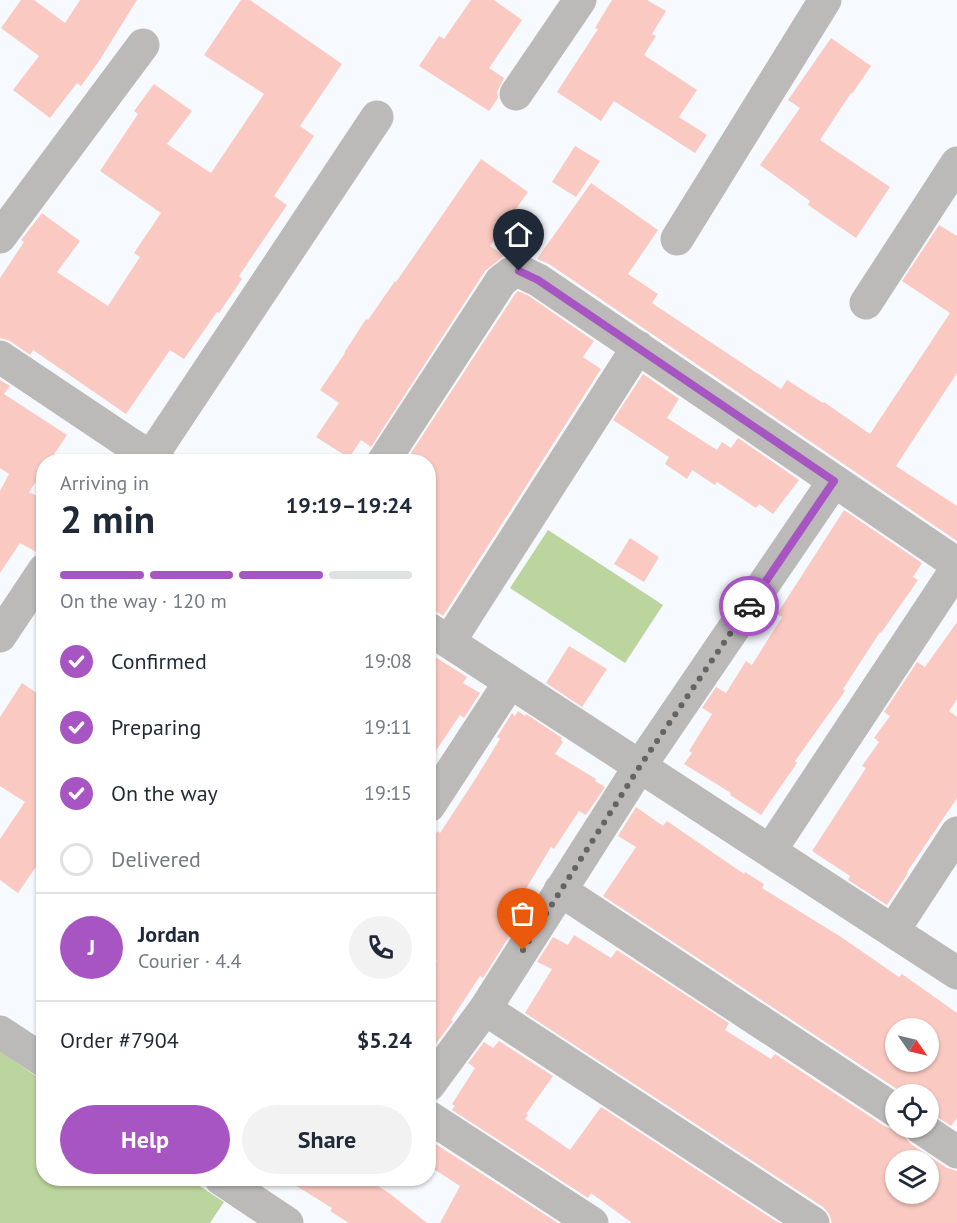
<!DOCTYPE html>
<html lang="en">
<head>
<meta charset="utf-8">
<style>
  :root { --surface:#fff; --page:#f2f2f3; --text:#1f2937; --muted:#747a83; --line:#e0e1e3; --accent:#a855c4 }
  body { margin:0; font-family:"PT Sans",sans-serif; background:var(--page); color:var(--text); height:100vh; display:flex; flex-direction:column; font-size:22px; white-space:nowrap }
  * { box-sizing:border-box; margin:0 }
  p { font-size:20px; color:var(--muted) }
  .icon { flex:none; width:33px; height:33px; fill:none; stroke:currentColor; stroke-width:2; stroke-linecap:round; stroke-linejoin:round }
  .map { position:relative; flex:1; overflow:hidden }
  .details { position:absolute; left:36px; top:454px; width:400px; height:732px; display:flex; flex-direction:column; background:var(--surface); border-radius:24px; box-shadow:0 2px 4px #0004 }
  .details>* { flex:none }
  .needle { width:39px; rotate:124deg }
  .fabs { position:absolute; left:885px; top:1018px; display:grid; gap:12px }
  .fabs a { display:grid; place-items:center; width:54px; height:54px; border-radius:50%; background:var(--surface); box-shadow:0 2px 4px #0004; font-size:30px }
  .pin { position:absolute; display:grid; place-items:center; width:51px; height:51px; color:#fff; margin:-62px -26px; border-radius:50% 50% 50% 0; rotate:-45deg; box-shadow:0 0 6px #0007 }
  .pin .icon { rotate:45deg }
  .courier { position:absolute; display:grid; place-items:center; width:60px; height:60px; margin:-30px; border:4px solid #a855c4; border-radius:50%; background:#fff; color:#222; box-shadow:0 2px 8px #0007 }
  .head em { font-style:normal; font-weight:700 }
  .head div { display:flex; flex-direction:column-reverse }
  .head { display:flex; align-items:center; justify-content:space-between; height:102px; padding:0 24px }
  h1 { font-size:39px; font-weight:700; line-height:45px }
  .bar { display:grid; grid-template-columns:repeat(4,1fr); gap:9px 6px; align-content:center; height:72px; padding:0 24px }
  .bar i { height:8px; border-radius:4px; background:var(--line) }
  .bar .current { background:var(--accent) }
  .bar p { grid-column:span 4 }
  .line { display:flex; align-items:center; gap:15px; padding:0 24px; border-top:2px solid var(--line) }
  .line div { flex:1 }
  .round { display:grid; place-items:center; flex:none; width:63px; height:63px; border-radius:32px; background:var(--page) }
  ol { padding:0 24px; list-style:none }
  li { display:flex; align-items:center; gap:18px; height:66px }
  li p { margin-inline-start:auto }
  li .icon { padding:6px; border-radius:50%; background:var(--accent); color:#fff; stroke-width:4 }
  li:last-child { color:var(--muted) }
  li i { width:33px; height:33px; border:3px solid var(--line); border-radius:50% }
  .primary-button { display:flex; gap:12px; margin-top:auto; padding:12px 24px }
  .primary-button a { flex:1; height:69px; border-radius:36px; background:var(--accent); color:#fff; font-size:24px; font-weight:700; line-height:69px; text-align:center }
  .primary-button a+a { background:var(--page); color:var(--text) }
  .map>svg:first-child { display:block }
</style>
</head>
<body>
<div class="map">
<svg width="957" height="1223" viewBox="0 0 957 1223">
  <rect width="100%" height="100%" fill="#f6f9fd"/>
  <!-- green -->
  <path fill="#bcd59e" d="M 548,530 L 663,605 L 625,663 L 510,588 Z
    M 0,1051 L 43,1081 L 44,1179 L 189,1179 L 224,1202 L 210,1223 L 0,1223 Z"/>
  <!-- building -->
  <path fill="#facac2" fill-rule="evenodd" d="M 21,0 L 34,0 L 65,23 L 80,0 L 137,0 L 99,61 L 81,86 L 77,83 L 50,118 L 13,90 L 39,56 L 1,28 Z
    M 241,0 L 250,0 L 342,64 L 300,126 L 314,136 L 274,196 L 287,205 L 239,276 L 242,279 L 219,313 L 217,312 L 184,359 L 170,350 L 126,414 L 33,350 L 30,355 L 10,341 L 0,338 L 0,278 L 24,242 L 21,240 L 42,213 L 80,241 L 57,272 L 108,306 L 140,257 L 134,253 L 161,213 L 100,171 L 138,114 L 134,111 L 154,84 L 192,111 L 167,144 L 211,173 L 264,94 L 204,55 Z
    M 471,0 L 494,0 L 522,20 L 489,68 L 504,78 L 497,92 L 498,98 L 489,111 L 419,66 L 439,36 L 444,39 Z
    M 612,0 L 647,0 L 666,11 L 652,34 L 656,36 L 644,55 L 697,90 L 679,117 L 707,135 L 695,153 L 614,101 L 601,121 L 557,92 L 598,29 L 595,28 Z
    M 831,38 L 871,66 L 852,94 L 851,93 L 820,140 L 890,187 L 856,238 L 808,205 L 810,201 L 760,165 L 800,108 L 788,100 Z
    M 575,146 L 600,161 L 576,197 L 552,182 Z
    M 481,159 L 528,192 L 490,246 L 504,256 L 485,271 L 371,447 L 361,440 L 349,458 L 316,437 L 339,403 L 320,390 L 345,353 L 344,353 L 366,319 L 368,320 L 395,281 L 396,282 Z
    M 591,183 L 658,230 L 628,274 L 658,294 L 652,303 L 781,389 L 787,380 L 823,403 L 824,402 L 870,434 L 950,313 L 902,281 L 939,225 L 957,236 L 957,373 L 896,466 L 957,506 L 957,541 L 649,332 L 549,264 L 537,259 Z
    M 518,291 L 529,296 L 594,341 L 583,357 L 601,369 L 443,616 L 439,613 L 429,610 L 429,462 L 405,462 L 515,294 Z
    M 643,374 L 679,399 L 667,418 L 717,450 L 722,442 L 731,448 L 738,438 L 799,480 L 773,514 L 759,504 L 756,508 L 717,482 L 715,485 L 692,470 L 687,479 L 665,464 L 669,457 L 613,420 Z
    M 0,380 L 10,386 L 4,394 L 67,435 L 49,462 L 44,462 L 44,470 L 29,492 L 44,499 L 44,552 L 38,553 L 20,543 L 0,573 L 0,491 L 9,474 L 0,468 Z
    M 844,510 L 922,563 L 913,577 L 918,580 L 881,633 L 880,632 L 843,689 L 845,691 L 795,761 L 797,763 L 761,815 L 730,795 L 731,793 L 684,764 L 692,753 L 689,751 L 712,714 L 702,708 L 716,687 L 726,693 L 746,661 L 752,665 L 782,617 L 777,614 Z
    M 630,538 L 659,557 L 644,582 L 614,564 Z
    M 957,622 L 957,699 L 949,711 L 957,717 L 957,798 L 907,872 L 908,873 L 887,905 L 848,880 L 850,876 L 812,851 L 866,768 L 862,766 L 879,742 L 874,738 L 890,716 L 884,712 L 917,662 L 925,667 Z
    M 569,646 L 607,669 L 582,707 L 546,683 Z
    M 429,653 L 467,677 L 463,683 L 480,693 L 464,718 L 460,715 L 429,761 Z
    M 22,683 L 44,698 L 44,855 L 18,893 L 0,880 L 0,839 L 25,802 L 0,786 L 0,717 Z
    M 518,711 L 525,716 L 526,714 L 562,738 L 561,740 L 563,742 L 555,754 L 596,779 L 595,781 L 605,787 L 586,815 L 579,811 L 554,849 L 551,847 L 518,902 L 520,904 L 513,915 L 520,919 L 483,978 L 480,976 L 451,1020 L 453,1021 L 429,1053 L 429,973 L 437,961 L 429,957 L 429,845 L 438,831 L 440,833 L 476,778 L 500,739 L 497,737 L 512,713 L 515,716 Z
    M 636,807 L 663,826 L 667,821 L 744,874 L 745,872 L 764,884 L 762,888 L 841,937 L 899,977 L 902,974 L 957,1013 L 957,1118 L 951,1126 L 928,1111 L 928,1095 L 906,1095 L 603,896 L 636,847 L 618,836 ZM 896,1029 L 928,1029 L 928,1062 L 896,1062 Z
    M 574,935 L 611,958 L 617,950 L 729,1023 L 725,1030 L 771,1059 L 775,1054 L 886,1127 L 894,1130 L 903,1128 L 905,1137 L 911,1144 L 947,1168 L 957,1171 L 957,1223 L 832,1223 L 829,1214 L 823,1207 L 525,1013 L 552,969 L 537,962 L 553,937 L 568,945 ZM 896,1161 L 928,1161 L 928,1194 L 896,1194 Z
    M 499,1041 L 553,1076 L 526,1114 L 528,1115 L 525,1119 L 570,1150 L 601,1107 L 779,1223 L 632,1223 L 591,1193 L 588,1198 L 452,1110 L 455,1106 L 452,1104 L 475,1068 L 468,1063 L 484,1042 L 493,1048 Z
    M 431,1141 L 558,1223 L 440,1223 L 460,1186 L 429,1166 L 429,1144 Z
    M 285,1179 L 367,1179 L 389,1193 L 427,1223 L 349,1223 L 330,1211 L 332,1208 Z"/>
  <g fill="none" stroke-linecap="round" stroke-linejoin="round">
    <!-- minor -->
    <path stroke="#bcb9b9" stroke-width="33" d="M 516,94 L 580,0
      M 0,237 L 143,45
      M 677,239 L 825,0
      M 866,303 L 957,163
      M 0,357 L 127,442 L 160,462
      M 151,457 L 377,117
      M 383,462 L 501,281 L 510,274 L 519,271 L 538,280 L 957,564
      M 429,629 L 957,973
      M 0,636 L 44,570
      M 449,642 L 638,347
      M 429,806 L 510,682
      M 770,851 L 957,568
      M 560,890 L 896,1111
      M 893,931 L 957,833
      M 485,1009 L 813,1223
      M 0,1032 L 44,1061
      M 429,1085 L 485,1009 L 640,766 L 834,481
      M 429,1117 L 592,1223
      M 921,1128 L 957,1152
      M 221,1179 L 287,1223"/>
  </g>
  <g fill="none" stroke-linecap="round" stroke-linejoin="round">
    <!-- done -->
    <path stroke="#626466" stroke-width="6" stroke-dasharray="0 10.8" d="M 523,950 L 640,766 L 749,606"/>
    <!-- route -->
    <path stroke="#a855c4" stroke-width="8" d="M 519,271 L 538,280 L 834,481 L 749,606"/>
  </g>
</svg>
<div class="fabs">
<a><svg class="needle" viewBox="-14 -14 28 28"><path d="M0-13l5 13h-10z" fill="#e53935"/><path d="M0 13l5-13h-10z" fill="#747a83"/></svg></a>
<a><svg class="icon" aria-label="locate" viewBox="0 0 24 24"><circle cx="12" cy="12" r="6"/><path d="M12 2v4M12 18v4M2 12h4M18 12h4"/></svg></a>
<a><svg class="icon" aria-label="layers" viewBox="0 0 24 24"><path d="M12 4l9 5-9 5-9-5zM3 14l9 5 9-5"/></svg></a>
</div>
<div class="pin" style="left:523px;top:950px;background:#ea580c"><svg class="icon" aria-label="bag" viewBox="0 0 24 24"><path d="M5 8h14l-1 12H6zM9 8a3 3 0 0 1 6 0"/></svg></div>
<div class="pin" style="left:519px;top:271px;background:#1f2937"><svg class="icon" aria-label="home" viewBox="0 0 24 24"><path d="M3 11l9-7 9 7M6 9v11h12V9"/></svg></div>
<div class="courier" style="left:749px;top:606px"><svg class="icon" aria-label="car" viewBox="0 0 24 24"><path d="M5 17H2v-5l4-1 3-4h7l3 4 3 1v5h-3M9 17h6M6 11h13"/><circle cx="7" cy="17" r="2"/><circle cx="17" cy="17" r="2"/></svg></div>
<section class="details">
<div class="head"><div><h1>2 min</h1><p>Arriving in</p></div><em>19:19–19:24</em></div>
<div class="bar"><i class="current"></i><i class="current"></i><i class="current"></i><i></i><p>On the way · 120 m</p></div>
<ol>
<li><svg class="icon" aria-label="check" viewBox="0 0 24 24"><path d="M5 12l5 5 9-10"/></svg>Confirmed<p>19:08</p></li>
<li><svg class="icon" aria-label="check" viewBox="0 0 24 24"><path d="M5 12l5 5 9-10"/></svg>Preparing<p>19:11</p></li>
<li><svg class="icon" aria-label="check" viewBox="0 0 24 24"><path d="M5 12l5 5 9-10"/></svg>On the way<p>19:15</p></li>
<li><i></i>Delivered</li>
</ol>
<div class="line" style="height:108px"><b class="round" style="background:var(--accent);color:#fff">J</b><div><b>Jordan</b><p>Courier · 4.4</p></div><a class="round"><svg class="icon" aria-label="phone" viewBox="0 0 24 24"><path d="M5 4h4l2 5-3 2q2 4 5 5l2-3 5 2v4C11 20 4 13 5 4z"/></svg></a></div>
<div class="line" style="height:78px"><div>Order #7904</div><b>$5.24</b></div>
<div class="primary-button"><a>Help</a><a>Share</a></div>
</section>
</div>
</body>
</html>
